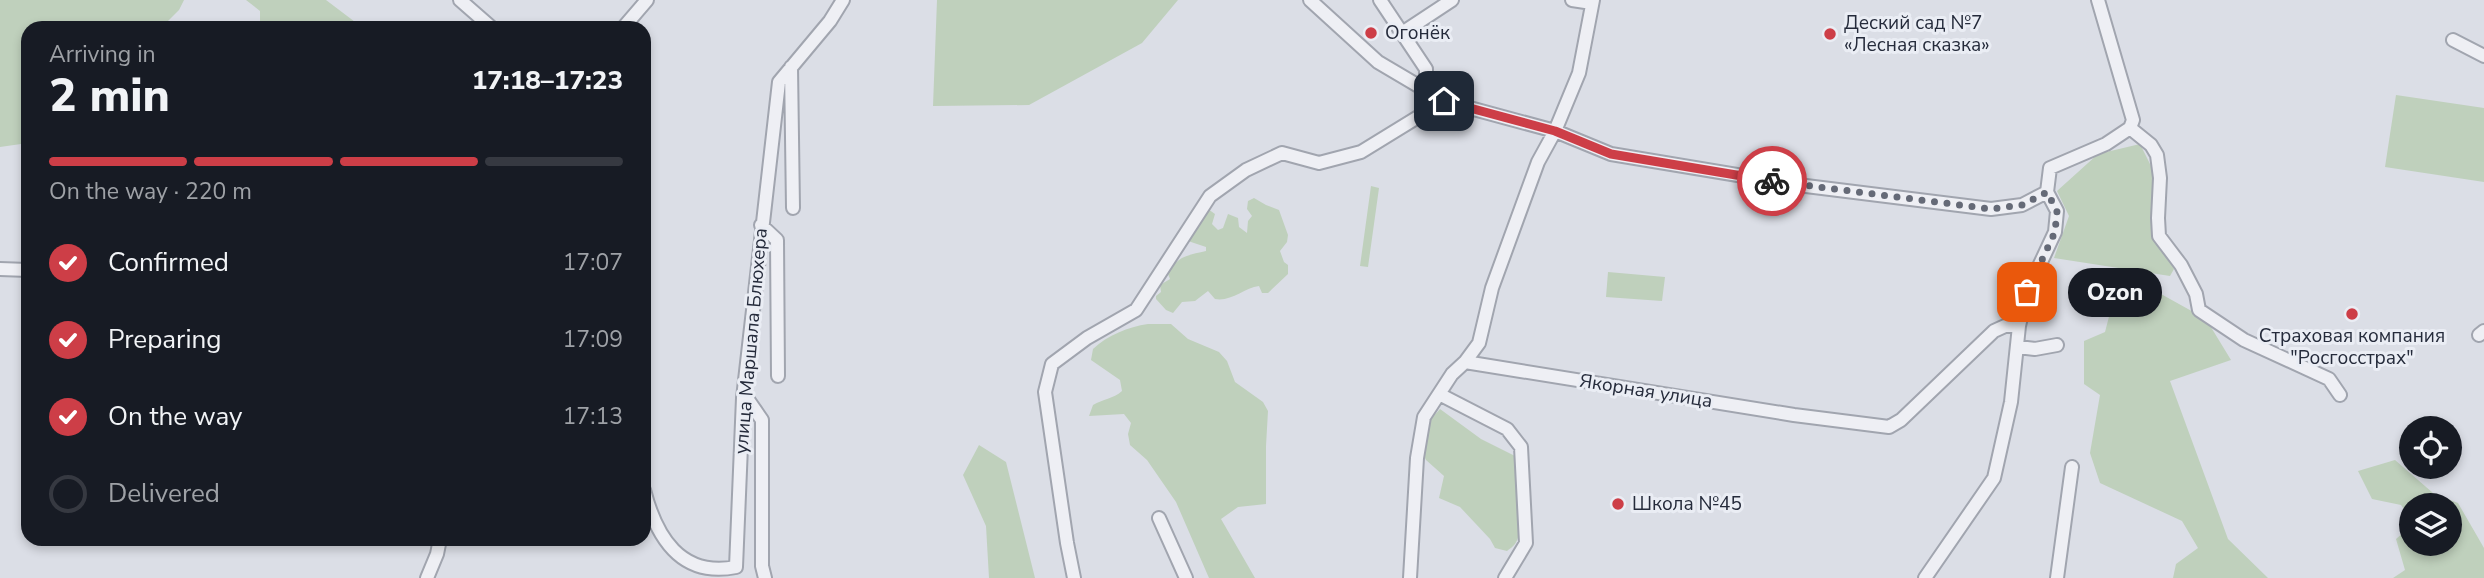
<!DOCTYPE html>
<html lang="en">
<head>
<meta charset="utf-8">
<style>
  :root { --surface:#171b24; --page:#242831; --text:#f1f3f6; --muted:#9ea1a6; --line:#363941; --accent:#cd3e47 }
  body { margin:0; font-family:"Nunito Sans",sans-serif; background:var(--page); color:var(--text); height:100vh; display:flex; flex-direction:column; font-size:26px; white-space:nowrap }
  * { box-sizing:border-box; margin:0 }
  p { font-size:23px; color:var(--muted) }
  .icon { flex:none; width:38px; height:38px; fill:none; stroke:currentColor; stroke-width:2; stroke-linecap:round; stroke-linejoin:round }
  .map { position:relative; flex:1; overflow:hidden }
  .side { position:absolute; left:21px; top:21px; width:630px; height:525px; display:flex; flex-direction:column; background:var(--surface); border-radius:21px; box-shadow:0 4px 10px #0003 }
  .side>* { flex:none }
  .tools { position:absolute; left:2399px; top:416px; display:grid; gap:14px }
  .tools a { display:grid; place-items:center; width:63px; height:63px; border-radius:50%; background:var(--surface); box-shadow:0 4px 10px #0003; font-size:35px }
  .pin { position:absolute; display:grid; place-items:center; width:60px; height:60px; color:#fff; margin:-30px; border-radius:14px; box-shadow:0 4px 10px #0006 }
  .courier { position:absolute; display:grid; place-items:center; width:70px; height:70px; margin:-35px; border:5px solid #cd3e47; border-radius:50%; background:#fff; color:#222; box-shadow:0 2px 9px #0007 }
  .bubble { position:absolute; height:49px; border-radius:24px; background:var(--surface); box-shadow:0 4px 10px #0003; font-size:23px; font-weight:800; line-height:49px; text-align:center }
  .headline em { font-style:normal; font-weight:800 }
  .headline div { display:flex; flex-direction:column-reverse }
  .headline { display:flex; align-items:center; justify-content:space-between; height:119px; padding:0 28px }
  h1 { font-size:46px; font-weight:800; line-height:52px }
  .bar { display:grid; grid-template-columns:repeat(4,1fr); gap:10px 7px; align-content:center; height:84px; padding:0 28px }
  .bar i { height:9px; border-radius:5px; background:var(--line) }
  .bar .selected { background:var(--accent) }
  .bar p { grid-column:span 4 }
  ol { padding:0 28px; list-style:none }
  li { display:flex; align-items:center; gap:21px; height:77px }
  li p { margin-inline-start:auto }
  li .icon { padding:7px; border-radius:50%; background:var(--accent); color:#fff; stroke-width:4 }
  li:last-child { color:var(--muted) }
  li i { width:38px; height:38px; border:4px solid var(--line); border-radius:50% }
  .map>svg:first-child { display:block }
</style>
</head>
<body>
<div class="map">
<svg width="2484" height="578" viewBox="0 0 2484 578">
  <rect width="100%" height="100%" fill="#dbdee6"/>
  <!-- green -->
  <path fill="#bfd0bc" d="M 0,0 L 184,0 L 179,10 L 161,28 L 28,28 L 28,143 L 0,147 Z
    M 246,0 L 326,0 L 363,28 L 260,28 L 260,11 Z
    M 937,0 L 1178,0 L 1142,43 L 1029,105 L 933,106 Z
    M 2396,95 L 2484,108 L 2484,182 L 2385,167 Z
    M 2140,144 L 2156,176 L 2156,234 L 2172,261 L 2174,269 L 2170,276 L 2054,258 L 2069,216 L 2057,191 L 2098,154 Z
    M 1371,186 L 1379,188 L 1368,267 L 1360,266 Z
    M 1254,198 L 1266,205 L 1279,210 L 1288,235 L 1287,242 L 1280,251 L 1284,262 L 1288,265 L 1288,274 L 1268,293 L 1262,293 L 1259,286 C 1244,288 1231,302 1215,299 L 1208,291 L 1195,301 L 1182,302 L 1173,313 L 1166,310 L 1156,299 L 1156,296 L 1161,292 L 1160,285 L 1170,279 L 1168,274 C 1176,256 1189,255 1206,251 L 1206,247 L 1185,240 L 1208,209 L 1215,214 L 1212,224 L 1218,230 L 1223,228 L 1228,214 L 1238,218 L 1239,227 L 1247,233 L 1248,221 L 1252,216 L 1247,209 L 1248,201 Z
    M 1608,272 L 1665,277 L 1662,301 L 1606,297 Z
    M 2118,282 L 2152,289 L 2206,319 L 2231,360 L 2170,381 L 2228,539 L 2268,578 L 2173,578 L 2176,564 L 2198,548 L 2182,521 L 2100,483 L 2090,453 L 2100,395 L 2084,384 L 2084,341 L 2105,332 Z
    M 1148,324 L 1171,324 L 1188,339 L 1219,352 L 1227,361 L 1235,382 L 1263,402 L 1268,411 L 1266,446 L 1266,504 L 1238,507 L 1221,519 L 1255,578 L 1209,578 L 1176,502 L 1147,460 L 1130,445 L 1128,434 L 1131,423 L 1124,414 L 1089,416 L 1093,405 C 1103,399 1113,399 1122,391 L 1120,380 L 1091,360 L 1093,349 C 1108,335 1128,327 1148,324 Z
    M 1440,409 L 1481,439 L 1515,456 C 1519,473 1526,530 1515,544 C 1513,547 1509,549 1507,551 L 1495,548 L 1490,539 L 1460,507 L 1439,498 L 1444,476 L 1426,460 L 1421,451 L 1429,421 Z
    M 979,445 L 1006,462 L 1035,578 L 989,578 L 986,526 L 963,475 Z
    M 2395,460 L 2433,493 L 2458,503 L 2484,548 L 2484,578 L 2393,578 L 2405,570 L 2396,539 L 2411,526 L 2412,544 L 2450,544 L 2450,506 L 2412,506 L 2411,519 L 2401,505 L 2372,499 L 2358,471 Z"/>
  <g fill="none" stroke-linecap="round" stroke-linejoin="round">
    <!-- street casing -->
    <g stroke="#a1a5af" stroke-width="16">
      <path id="street" d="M 460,0 L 492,28
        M 1310,0 L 1378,62 L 1444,101 L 1555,131 L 1611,154 L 1798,185 L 1991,209 L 2022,205 L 2047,192
        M 1380,0 L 1426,69 L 1426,90
        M 1572,0 L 1592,3
        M 2098,0 L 2133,120 L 2130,128
        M 623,28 L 647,0
        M 1402,33 L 1452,0
        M 2453,40 L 2484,56
        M 791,67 L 793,208
        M 2130,128 L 2151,145 L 2157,155 L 2160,178 L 2158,218 L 2159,236 L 2181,265 L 2196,294 L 2199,310 L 2244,340 L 2329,379 L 2340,395
        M 2047,192 L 2050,168 L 2106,144 L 2130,128
        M 761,225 L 777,240 L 778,376
        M 0,269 L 28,270
        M 2479,335 L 2484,331
        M 2018,347 L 2035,349 L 2057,345
        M 1465,362 L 1794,415 L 1889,427 L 1901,420 L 1994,331 L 2005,326 L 2019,326
        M 744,394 L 762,420 L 762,566 L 765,578
        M 1439,394 L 1507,429 L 1521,447 L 1526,543 L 1505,578
        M 644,490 C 656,536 680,578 736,567 L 743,398 L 779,82 L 830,21 L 843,0
        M 1159,518 L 1186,578
        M 427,578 L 437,554 L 440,539
        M 1074,578 L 1067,543 L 1045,392 L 1052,364 L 1087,338 L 1136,310 L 1210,196 L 1246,170 L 1282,153 L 1319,163 L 1361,152 L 1444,101
        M 1410,578 L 1417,458 L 1424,417 L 1452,374 L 1465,362 L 1479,343 L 1492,288 L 1538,162 L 1555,131 L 1579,73 L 1593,0
        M 1925,578 L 1994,478 L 2011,402 L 2019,326 L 2027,292 L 2055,232 L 2057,211 L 2047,192
        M 2057,578 L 2072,467"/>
    </g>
    <!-- street -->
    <use href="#street" stroke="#eeeff4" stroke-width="12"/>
  </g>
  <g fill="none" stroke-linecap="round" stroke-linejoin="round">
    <!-- done -->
    <path stroke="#656a77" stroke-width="7" stroke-dasharray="0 12.6" d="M 1772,181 L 1991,209 L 2022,205 L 2047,192 L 2057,211 L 2055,232 L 2027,292"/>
    <!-- route -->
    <path stroke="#cd3e47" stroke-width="9" d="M 1444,101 L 1555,131 L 1611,154 L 1772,181"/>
  </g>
  <!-- markers -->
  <g fill="#cd3e47" stroke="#eaedf4" stroke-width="2.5">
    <circle cx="1371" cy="33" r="7"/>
    <circle cx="1830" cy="34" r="7"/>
    <circle cx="2352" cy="314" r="7"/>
    <circle cx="1618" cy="504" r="7"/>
  </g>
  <g text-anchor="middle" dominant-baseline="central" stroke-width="6" stroke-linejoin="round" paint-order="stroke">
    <!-- poi labels -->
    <g font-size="19" fill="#252b3b" stroke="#eaedf4" text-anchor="start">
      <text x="1844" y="23">Деский сад №7<tspan x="1844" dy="22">«Лесная сказка»</tspan></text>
      <text x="1385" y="33">Огонёк</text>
      <text x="2352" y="336" text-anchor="middle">Страховая компания<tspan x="2352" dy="22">"Росгосстрах"</tspan></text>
      <text x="1632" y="504">Школа №45</text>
    </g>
    <!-- street labels -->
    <g font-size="19" fill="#252b3b" stroke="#eaedf4">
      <text transform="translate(751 341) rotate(-85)">улица Маршала Блюхера</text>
      <text transform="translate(1646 391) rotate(9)">Якорная улица</text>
    </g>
  </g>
</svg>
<div class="tools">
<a><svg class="icon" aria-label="locate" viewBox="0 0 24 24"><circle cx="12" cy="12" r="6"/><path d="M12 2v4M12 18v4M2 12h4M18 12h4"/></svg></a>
<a><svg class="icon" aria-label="layers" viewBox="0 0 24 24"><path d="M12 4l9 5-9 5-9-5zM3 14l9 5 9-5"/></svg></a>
</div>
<div class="pin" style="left:2027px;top:292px;background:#ea580c"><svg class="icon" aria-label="bag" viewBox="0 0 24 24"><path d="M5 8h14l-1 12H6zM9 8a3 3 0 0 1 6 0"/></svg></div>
<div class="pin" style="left:1444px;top:101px;background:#1f2937"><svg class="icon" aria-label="home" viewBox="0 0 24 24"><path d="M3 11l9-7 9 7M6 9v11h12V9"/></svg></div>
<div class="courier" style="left:1772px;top:181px"><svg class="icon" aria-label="bike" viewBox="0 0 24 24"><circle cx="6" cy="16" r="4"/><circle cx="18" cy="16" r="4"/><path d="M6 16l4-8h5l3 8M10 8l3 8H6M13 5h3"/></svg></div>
<div class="bubble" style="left:2068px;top:268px;width:94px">Ozon</div>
<section class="side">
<div class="headline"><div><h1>2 min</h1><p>Arriving in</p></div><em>17:18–17:23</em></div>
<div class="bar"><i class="selected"></i><i class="selected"></i><i class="selected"></i><i></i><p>On the way · 220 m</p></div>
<ol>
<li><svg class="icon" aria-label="check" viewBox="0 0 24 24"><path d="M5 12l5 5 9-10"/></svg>Confirmed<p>17:07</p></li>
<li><svg class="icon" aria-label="check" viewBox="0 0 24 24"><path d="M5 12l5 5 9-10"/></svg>Preparing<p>17:09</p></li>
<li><svg class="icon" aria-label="check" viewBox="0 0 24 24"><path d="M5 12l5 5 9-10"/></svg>On the way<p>17:13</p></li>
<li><i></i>Delivered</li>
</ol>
</section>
</div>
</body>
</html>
